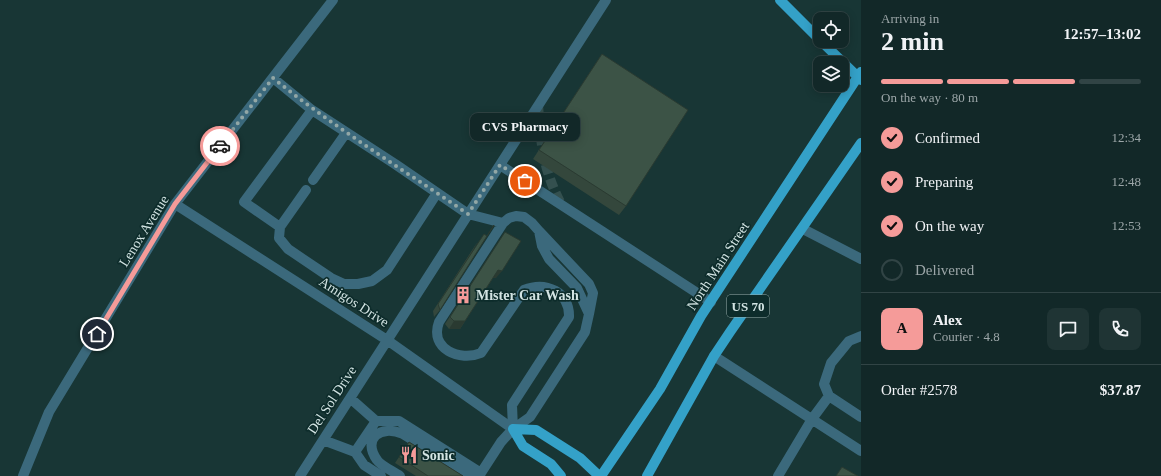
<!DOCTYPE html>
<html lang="en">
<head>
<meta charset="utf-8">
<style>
  :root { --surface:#122828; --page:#1f3434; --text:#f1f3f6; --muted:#9ca6a8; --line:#314445; --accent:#f59b99 }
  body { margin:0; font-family:"Times New Roman",serif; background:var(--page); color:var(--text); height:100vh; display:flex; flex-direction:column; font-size:15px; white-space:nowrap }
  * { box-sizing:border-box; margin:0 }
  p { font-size:13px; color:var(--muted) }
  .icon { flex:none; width:22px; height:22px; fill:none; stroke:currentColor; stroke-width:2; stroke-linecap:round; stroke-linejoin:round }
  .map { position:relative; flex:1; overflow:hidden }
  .panel { display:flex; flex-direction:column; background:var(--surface); width:300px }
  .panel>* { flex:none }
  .controls { position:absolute; left:813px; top:12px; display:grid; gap:8px }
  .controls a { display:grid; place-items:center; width:36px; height:36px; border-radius:8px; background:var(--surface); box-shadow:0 2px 10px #0003,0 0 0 1px var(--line); font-size:20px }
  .pin { position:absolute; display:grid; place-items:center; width:34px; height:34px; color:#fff; margin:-17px; border:2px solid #fff; border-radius:50%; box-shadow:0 1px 4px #0007 }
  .courier { position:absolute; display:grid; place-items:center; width:40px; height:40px; margin:-20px; border:3px solid #f59b99; border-radius:50%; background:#fff; color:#222; box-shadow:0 1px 5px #0007 }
  .bubble { position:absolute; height:28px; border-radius:8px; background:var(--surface); box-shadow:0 2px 10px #0003,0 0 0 1px var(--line); font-size:13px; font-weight:800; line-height:28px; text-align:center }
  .overview em { font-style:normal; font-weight:800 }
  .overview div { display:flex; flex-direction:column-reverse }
  .overview { display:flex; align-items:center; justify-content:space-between; height:68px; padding:0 20px }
  h1 { font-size:26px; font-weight:800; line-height:30px }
  .bar { display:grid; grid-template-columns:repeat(4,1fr); gap:6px 4px; align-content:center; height:48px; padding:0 20px }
  .bar i { height:5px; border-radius:3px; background:var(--line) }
  .bar .selected { background:var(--accent) }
  .bar p { grid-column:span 4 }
  .line { display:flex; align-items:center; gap:10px; padding:0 20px; border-top:1px solid var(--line) }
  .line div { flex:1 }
  .round { display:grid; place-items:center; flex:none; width:42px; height:42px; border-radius:8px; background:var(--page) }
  ol { padding:0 20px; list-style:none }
  li { display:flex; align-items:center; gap:12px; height:44px }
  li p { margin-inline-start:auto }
  li .icon { padding:4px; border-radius:50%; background:var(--accent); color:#111; stroke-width:4 }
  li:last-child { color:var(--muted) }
  li i { width:22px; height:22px; border:2px solid var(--line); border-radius:50% }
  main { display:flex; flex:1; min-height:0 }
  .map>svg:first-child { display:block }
</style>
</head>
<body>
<main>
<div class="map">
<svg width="861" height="476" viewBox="0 0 861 476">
  <rect width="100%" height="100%" fill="#183635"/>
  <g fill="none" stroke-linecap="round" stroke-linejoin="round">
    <!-- minor-tunnel -->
    <path stroke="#34504f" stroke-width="10" stroke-dasharray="10 5" stroke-linecap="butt" d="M 538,105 C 541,144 543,169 561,204"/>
    <!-- minor -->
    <path stroke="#3b697c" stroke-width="10" d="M 273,78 L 312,110 L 395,164 L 468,214 L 503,223
      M 500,165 L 711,302
      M 313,180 L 346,133
      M 306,190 L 280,227 L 279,238 L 288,249 L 331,278 L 344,284 L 358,284 L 372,281 L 387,270 L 437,193
      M 175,204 L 387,340 L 513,429
      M 280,227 L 244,202 L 312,110
      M 803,229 L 861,259
      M 539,231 L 589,284 L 593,293 L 589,314
      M 861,336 L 849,341 L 831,363 L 824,384 L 829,396 L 861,417
      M 714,356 L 861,451
      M 350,398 L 376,421
      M 323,440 L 355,452
      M 23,476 L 49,412 L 175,204 L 333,0
      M 300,476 L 606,0
      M 381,476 L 364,465 L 355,452 L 376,421 L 399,421 L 481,473
      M 400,476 C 393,471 381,466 377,460 C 362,439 380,424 403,434 L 471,476
      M 479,476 L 501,442 L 513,429 L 530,417 L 585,332 L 589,314 L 577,288 L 549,259 L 542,246 L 539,231 L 532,223 L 524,217 L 516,216 L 509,218 L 503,223 L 439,322 C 429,349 460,362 481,353 L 524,290 C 546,281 570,292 569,317 L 512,405 L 513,429
      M 778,476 L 812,419 L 829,396"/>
    <!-- major -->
    <path stroke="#34a1c8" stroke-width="10" d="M 780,0 L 820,40
      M 821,41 L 861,80
      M 513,429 L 536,430 L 580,458 L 599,476
      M 513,429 L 523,446 L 551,464 L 561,476
      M 601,476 L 660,389 L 701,316 L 861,72
      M 647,476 L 714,356 L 730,332 L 861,143"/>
  </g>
  <!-- wall -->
  <path fill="#34473c" d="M 602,54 L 626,206 L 619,215 L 533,159 Z
    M 505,232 L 496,278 L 493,278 L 460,329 L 449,329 L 445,324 Z
    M 478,241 L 440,310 L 434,317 L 433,311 Z
    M 409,442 L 463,476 L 416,476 L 395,463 Z"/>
  <!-- shaded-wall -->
  <path fill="#2a3a31" d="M 498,270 L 502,271 L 496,278 L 493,278 Z
    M 454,321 L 465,321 L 460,329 L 449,329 Z"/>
  <!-- building -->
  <path fill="#3c5346" stroke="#2a3a31" d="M 602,54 L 688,110 L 626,206 L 539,150 Z
    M 494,225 L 440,310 L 438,304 L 484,234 L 487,236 Z
    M 505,232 L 521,241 L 502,271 L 498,270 L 465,321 L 454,321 L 450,317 Z
    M 409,442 L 463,476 L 428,476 L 399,457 Z
    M 842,467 L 858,476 L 836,476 Z"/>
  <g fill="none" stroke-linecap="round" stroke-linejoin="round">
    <!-- done -->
    <path stroke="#92a7a6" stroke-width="4" stroke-dasharray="0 7.2" d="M 220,146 L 273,78 C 335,128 402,169 468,214 L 500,165 L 525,181"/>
    <!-- route -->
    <path stroke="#f59b99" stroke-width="5" d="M 97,334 L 175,204 L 220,146"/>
  </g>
  <!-- icons -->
  <defs>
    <g id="building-bare" transform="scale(1.38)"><path d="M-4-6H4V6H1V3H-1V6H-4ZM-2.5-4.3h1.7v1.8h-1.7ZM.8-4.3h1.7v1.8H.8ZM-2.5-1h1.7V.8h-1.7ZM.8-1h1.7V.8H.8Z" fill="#f59b99" stroke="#0d2c2b" stroke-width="2.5" paint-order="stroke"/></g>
    <g id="restaurant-bare" transform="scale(1.38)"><path d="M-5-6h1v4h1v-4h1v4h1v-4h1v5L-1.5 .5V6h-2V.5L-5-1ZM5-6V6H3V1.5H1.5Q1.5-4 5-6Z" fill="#f59b99" stroke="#0d2c2b" stroke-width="2.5" paint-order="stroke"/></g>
  </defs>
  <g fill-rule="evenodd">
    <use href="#building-bare" x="463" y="295"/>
    <use href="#restaurant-bare" x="409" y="455"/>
  </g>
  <g text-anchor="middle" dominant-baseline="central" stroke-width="3.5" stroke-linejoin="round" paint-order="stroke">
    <!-- shield labels -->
    <rect fill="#0d2c2b" stroke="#98adac" stroke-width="1" x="727" y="295" width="42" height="22" rx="3"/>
    <g font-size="13" font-weight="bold" fill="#d3e4e3">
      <text x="748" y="306">US 70</text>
    </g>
    <!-- street labels -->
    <g font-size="14" fill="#d3e4e3" stroke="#0d2c2b">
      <text transform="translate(144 231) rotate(-58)">Lenox Avenue</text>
      <text transform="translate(718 266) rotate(-57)">North Main Street</text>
      <text transform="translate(354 302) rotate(33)">Amigos Drive</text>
      <text transform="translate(332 400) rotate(-57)">Del Sol Drive</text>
    </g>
    <!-- poi labels -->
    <g font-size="14" font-weight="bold" fill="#d3e4e3" stroke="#0d2c2b" text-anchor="start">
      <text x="476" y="295">Mister Car Wash</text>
      <text x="422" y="455">Sonic</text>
    </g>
  </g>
</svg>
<div class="controls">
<a><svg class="icon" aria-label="locate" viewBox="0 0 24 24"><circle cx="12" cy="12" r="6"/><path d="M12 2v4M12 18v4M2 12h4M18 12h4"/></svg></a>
<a><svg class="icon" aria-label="layers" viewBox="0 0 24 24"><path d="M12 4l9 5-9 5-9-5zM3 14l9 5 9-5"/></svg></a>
</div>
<div class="pin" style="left:525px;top:181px;background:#ea580c"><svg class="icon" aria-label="bag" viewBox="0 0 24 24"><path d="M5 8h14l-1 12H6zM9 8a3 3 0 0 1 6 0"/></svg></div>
<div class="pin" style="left:97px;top:334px;background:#1f2937"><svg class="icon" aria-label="home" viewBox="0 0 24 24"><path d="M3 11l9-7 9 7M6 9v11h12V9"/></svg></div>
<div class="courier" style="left:220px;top:146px"><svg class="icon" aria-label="car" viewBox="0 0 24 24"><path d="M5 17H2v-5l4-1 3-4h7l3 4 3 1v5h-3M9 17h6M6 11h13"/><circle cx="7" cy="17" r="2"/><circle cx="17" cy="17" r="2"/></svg></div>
<div class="bubble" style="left:470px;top:113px;width:110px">CVS Pharmacy</div>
</div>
<section class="panel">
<div class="overview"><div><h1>2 min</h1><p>Arriving in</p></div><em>12:57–13:02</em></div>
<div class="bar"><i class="selected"></i><i class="selected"></i><i class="selected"></i><i></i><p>On the way · 80 m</p></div>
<ol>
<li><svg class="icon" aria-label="check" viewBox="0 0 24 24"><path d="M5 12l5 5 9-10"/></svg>Confirmed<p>12:34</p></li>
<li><svg class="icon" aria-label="check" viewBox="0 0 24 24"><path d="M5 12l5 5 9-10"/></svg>Preparing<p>12:48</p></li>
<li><svg class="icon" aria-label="check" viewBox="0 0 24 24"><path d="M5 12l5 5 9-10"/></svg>On the way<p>12:53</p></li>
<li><i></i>Delivered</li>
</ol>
<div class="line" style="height:72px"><b class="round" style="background:var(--accent);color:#111">A</b><div><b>Alex</b><p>Courier · 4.8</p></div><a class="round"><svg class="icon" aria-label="chat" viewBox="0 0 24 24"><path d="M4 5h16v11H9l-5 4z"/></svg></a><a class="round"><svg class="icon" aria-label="phone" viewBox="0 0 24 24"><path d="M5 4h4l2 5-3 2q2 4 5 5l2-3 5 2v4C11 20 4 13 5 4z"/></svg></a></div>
<div class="line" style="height:52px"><div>Order #2578</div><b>$37.87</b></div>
</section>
</main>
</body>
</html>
